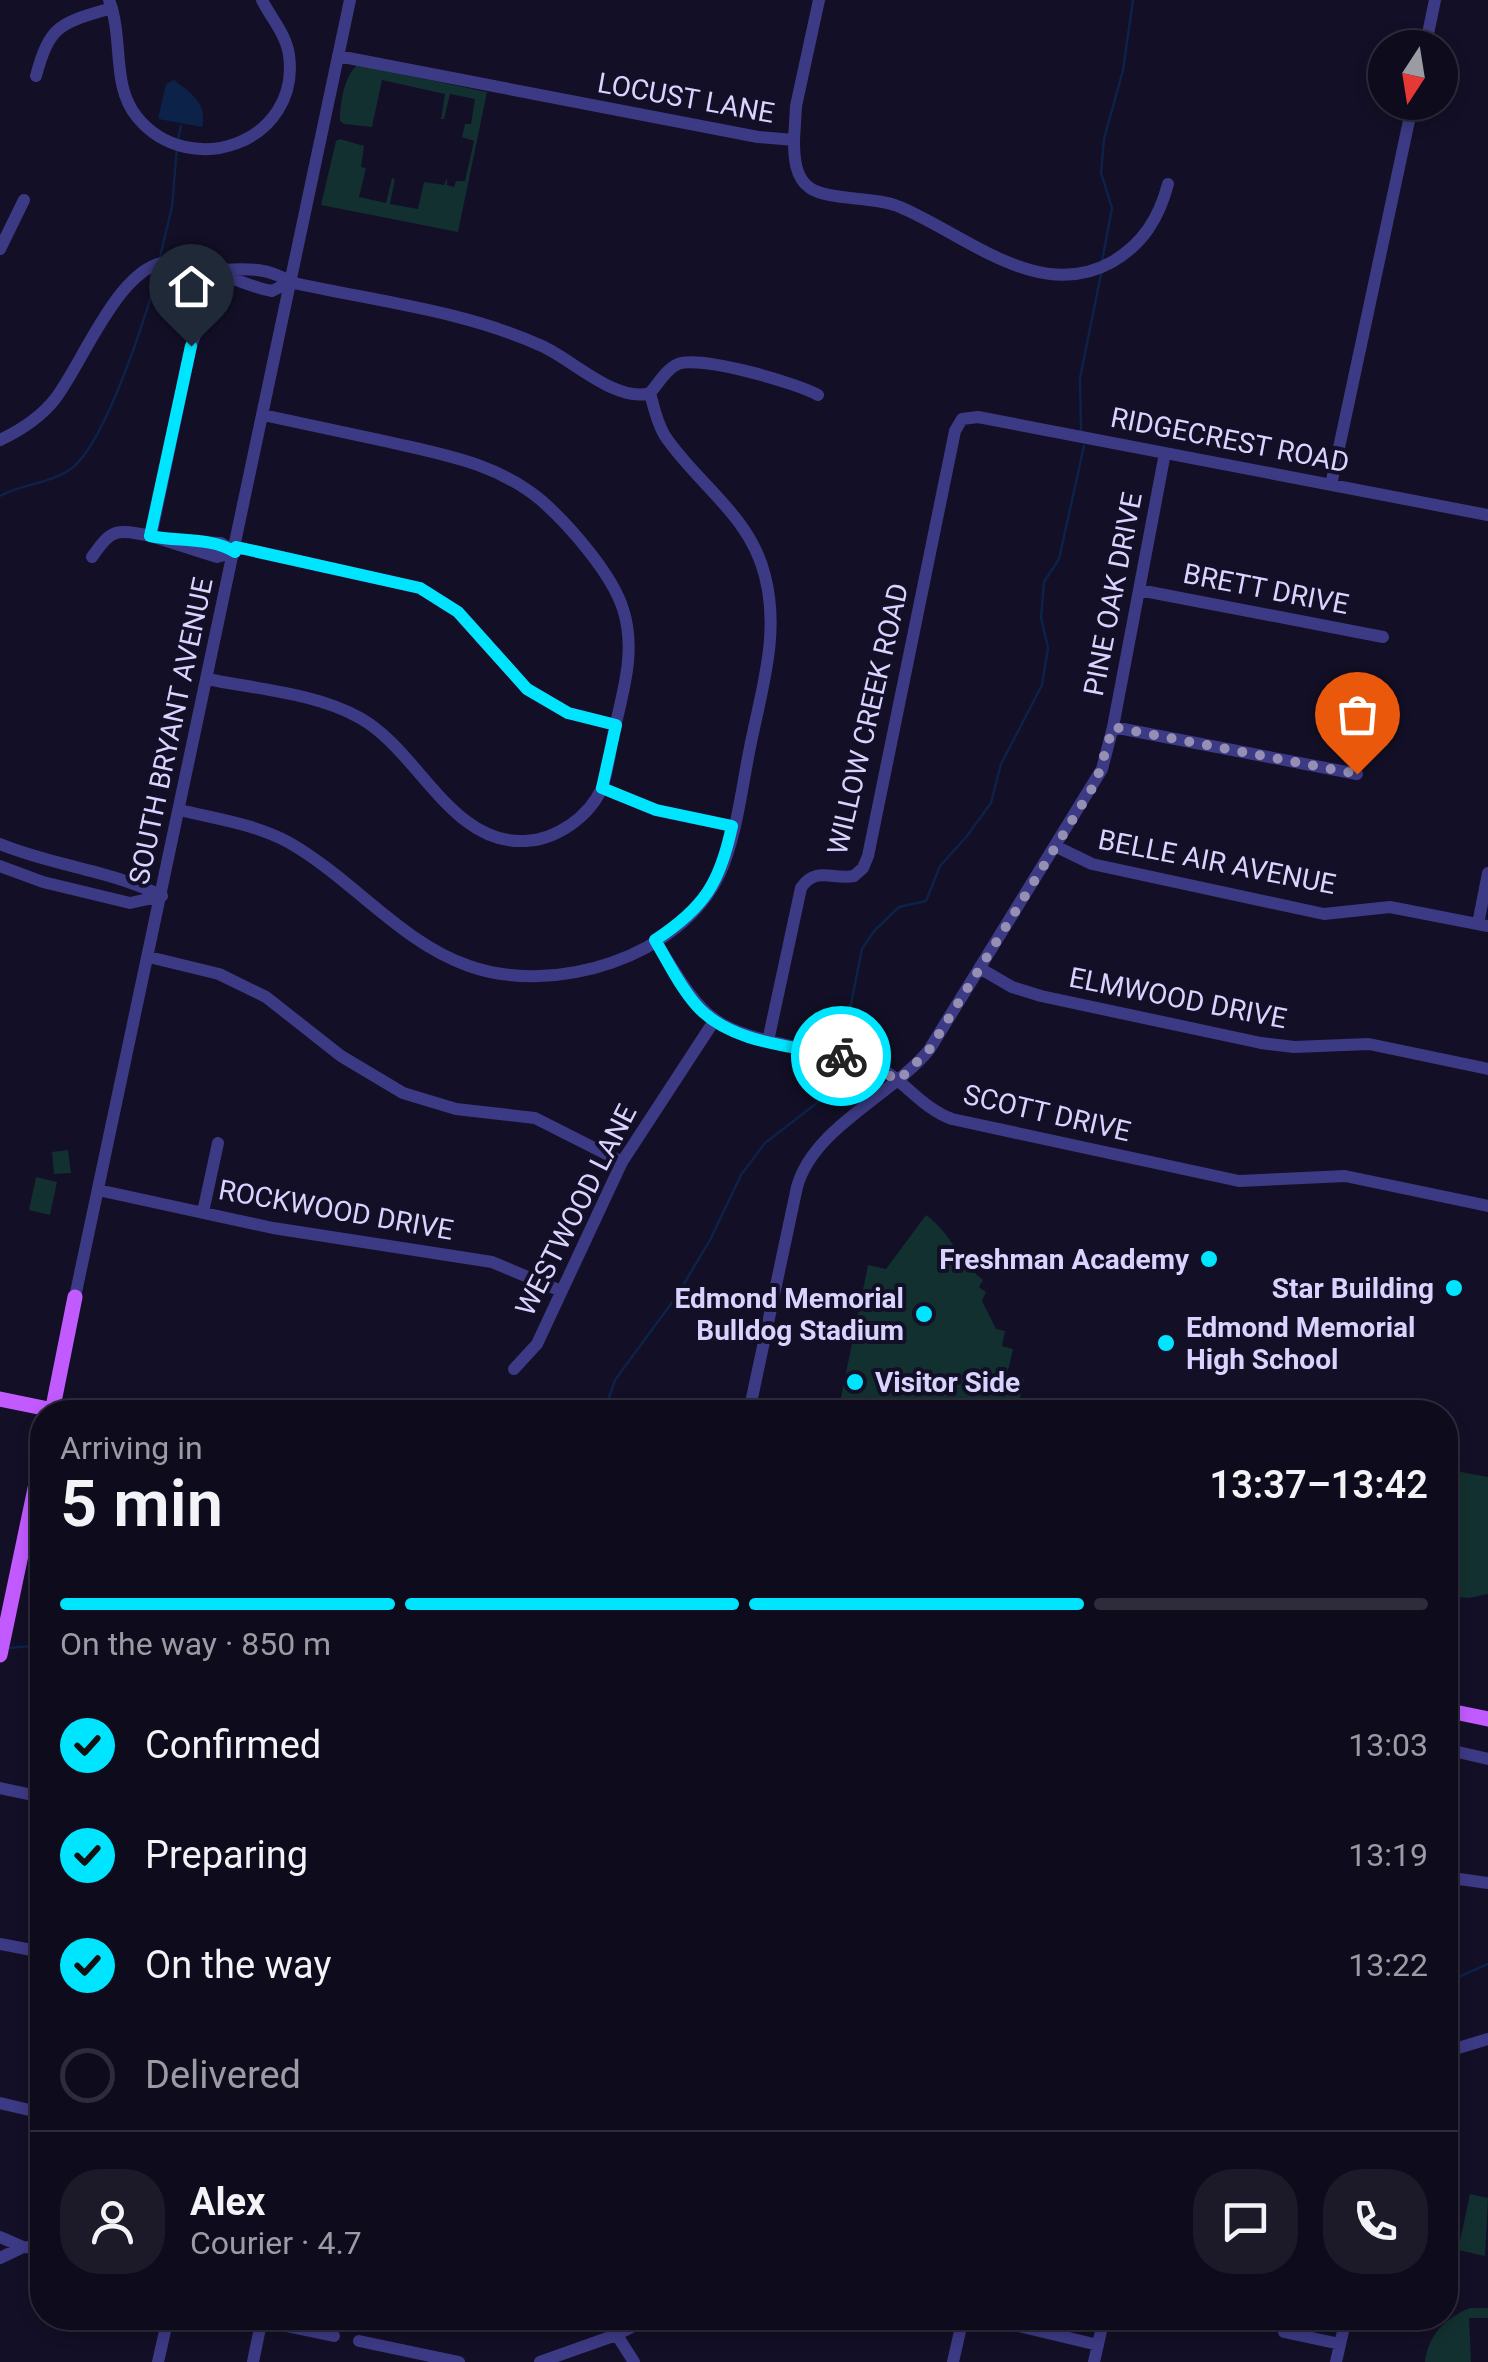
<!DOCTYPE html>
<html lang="en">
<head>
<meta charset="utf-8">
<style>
  :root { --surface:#0e0b1c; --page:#1c1929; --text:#f1f3f6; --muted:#9b9ba3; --line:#2e2b3b; --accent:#00e5ff }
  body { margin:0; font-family:Roboto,sans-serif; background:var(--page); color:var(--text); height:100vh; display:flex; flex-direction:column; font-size:38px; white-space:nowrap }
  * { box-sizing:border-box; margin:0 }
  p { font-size:32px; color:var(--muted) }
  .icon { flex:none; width:55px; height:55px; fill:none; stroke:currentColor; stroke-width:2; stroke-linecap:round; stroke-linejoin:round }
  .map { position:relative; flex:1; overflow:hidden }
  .sheet { position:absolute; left:30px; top:1400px; width:1428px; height:930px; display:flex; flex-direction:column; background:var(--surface); border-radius:40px; box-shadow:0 5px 15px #0003,0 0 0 2px var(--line) }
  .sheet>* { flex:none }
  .needle { width:65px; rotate:192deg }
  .buttons { position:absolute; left:1368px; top:30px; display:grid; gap:20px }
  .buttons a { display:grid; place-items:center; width:90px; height:90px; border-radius:50%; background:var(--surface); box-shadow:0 5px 15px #0003,0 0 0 2px var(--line); font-size:50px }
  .pin { position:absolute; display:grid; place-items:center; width:85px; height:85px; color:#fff; margin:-102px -42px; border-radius:50% 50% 50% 0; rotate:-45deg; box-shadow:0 0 10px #0007 }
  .pin .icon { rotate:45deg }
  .courier { position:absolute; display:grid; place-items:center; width:100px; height:100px; margin:-50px; border:8px solid #00e5ff; border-radius:50%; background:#fff; color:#222; box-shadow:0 2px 12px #0007 }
  .summary em { font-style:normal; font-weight:600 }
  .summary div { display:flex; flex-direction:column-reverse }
  .summary { display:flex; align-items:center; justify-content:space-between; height:170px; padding:0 30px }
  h1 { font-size:65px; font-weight:600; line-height:75px }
  .bar { display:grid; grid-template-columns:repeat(4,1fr); gap:15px 10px; align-content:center; height:120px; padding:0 30px }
  .bar i { height:12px; border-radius:8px; background:var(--line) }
  .bar .current { background:var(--accent) }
  .bar p { grid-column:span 4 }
  .line { display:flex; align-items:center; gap:25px; padding:0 30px; border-top:2px solid var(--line) }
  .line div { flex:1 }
  .round { display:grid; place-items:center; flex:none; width:105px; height:105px; border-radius:40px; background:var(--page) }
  ol { padding:0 30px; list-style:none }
  li { display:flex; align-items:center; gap:30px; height:110px }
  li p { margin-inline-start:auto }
  li .icon { padding:10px; border-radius:50%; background:var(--accent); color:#111; stroke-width:4 }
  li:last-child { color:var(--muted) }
  li i { width:55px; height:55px; border:5px solid var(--line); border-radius:50% }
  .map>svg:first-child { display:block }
</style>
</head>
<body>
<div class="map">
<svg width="1488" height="2362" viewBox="0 0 1488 2362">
  <rect width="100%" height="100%" fill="#130f26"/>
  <!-- green -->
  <path fill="#12302f" d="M 357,65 L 487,92 L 458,232 L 321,205 L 336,141 L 340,139 L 364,146 L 361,167 L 366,168 L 359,197 L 386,203 L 392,178 L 395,179 L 390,204 L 418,209 L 424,182 L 444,185 L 447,178 L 447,185 L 454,187 L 456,181 L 465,181 L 474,141 L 462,137 L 465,124 L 471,124 L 475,99 L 450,94 L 444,119 L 441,119 L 445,94 L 382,80 L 372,127 L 344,124 L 340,121 C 340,103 344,77 357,65 Z
    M 68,1150 L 71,1173 L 54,1174 L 52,1152 Z
    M 36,1177 L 57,1182 L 50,1215 L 29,1210 Z
    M 926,1215 C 951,1233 959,1261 983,1280 L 979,1287 L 986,1292 L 982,1301 L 996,1329 L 1005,1331 L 1002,1346 L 1013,1349 L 1007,1375 L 1024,1379 L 1017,1412 L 838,1412 L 868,1265 L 886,1269 Z
    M 1445,1469 L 1488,1477 L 1488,1594 L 1469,1598 L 1445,1596 Z
    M 1470,2194 L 1488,2198 L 1485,2256 L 1458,2250 Z
    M 1470,2308 L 1488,2308 L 1488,2318 L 1469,2318 L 1471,2362 L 1425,2362 C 1429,2334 1444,2319 1470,2308 Z"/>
  <!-- water -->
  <path fill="#0c2248" d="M 174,80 C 191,93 208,104 202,127 L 158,119 L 166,84 Z"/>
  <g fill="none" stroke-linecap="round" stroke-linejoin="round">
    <!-- stream -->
    <path stroke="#0c2248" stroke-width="2.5" d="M 178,139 L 181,126
      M 160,257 L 172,207 L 177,147
      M 1102,261 L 1112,208 L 1101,173 L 1104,139 L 1123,70 L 1133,0
      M 1081,430 L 1080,378 L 1101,274
      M 0,496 C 22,484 52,483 72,468 C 105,443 148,313 158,270
      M 842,1048 L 862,949 L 874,931 L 899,907 L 926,901 L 940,866 L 967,836 L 991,803 L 1001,764 L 1042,685 L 1048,648 L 1041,618 L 1044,582 L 1059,559 L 1084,446
      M 604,1412 L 615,1380 L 676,1297 L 710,1240 L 741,1175 L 765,1143 L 822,1099 L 840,1063
      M 9,1648 L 42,1645
      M 1445,1983 L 1488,1964"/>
    <!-- minor -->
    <path stroke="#3d3a85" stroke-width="12" d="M 109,0 C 124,38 111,86 137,117 C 190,182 301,142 289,55 C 286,34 271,18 262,0
      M 1425,48 L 1435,0
      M 338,56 L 758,137 L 794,140 C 794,157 795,178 810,188 C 829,201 874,196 900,207 C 966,235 1039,303 1112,262 C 1143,244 1159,218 1168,184
      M 36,76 C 50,23 62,23 112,8
      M 794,140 L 796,106 L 819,0
      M 0,249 L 24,200
      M 216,270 C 243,269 266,266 290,282 C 373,301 463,310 542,346 C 573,360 616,403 650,393 C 658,384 666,369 678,364 C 700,355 797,383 818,395
      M 199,324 L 191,346 L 151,536 L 217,557 L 235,552
      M 0,440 C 21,430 41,417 55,399 C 83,363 120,263 169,262 C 206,261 237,285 272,291 L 290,282
      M 1331,485 L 1413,102
      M 185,542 L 221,543 L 235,552
      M 236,547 L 420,588 L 458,612 L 527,689 L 568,713 L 616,725
      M 92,557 C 112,528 116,529 151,536
      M 1139,590 L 1383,637
      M 207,679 C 256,689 316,693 360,718 C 418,750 451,845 525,841 C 556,840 589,817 602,788 C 608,772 610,753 613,736 C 622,694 637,652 623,609 C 612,574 570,526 542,501 C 497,463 444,455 389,442 C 347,433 305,424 263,415
      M 1113,727 L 1357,774
      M 602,788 L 656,810 L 732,826
      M 180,810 C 216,819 255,824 288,842 C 352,878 400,942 469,966 C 554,996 681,958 720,873 C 738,834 743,776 753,733 C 764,681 779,630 765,576 C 750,515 698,485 665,436 C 657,423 654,408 650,393
      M 0,844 C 53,866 111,870 162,896
      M 1057,847 L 1092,864 L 1324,914 L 1390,907 L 1488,926
      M 0,866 L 43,882 L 130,903 L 162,896
      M 1478,924 L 1488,873
      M 655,940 C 708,1027 711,1029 810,1050 C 829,1054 852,1055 870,1063 C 902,1076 919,1107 952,1119 L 1239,1181 L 1345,1176 L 1488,1206
      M 149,957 L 219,974 L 266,997 L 341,1056 L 403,1093 L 456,1109 L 535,1118 L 622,1162
      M 981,969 L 1012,987 L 1041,996 L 1261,1043 L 1294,1047 L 1369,1044 L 1488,1069
      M 768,1041 L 801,888 C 815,866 833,880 854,876 L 863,868 L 868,856 L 955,431 L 962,419 L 978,417 L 1488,515
      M 98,1190 L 273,1228 L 492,1262 L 561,1291
      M 203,1212 L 218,1143
      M 75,1297 L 350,0
      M 514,1369 L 537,1344 L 622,1162 L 714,1021
      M 749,1412 L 797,1187 C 813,1128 891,1096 929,1050 L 1102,769 L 1113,727 L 1165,453
      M 1445,1749 L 1488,1759
      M 0,1788 L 42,1797
      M 1445,1877 L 1488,1883
      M 0,1944 L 42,1952
      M 1445,2052 L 1488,2039
      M 0,2103 L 42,2113
      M 0,2237 L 23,2247 L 0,2258
      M 23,2247 L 42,2248
      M 606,2318 L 634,2362
      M 985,2318 L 1098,2345
      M 262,2321 L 334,2336
      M 1284,2332 L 1340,2344
      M 359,2341 L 459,2362
      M 158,2362 L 168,2318
      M 253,2362 L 262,2318
      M 540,2362 L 616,2335 L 650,2318
      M 953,2362 L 963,2318
      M 1094,2362 L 1104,2318
      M 1336,2362 L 1346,2318"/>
    <!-- major -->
    <path stroke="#c25bff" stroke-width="15" d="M 0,1399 L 63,1412
      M 52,1412 L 75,1297
      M 0,1655 L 42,1455
      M 1445,1710 L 1488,1719"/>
  </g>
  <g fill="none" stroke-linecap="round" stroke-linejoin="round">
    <!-- done -->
    <path stroke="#948fb3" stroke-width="10" stroke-dasharray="0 18" d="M 841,1056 L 868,1062 L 898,1081 L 929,1050 L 1096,782 L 1113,727 L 1357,774"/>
    <!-- route -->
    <path stroke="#00e5ff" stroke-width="12" d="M 191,346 L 150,536 C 179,542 211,537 235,552 L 236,547 L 420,588 L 458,612 L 527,689 L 568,713 L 616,725 L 602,788 L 656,810 L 732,826 C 720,883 704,908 655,940 C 668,962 680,987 697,1006 C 731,1044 794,1046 841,1056"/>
  </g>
  <!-- markers -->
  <g fill="#00e5ff" stroke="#130f26" stroke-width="4">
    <circle cx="1209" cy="1259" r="10"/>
    <circle cx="1454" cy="1288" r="10"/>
    <circle cx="924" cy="1314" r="10"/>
    <circle cx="1166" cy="1343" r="10"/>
    <circle cx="855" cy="1382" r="10"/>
  </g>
  <g text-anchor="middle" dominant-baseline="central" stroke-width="8" stroke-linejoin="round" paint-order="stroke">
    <!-- street labels -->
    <g font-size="28" fill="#d9d4ff" stroke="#130f26">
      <text transform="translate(686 98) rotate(10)">LOCUST LANE</text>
      <text transform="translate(1230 440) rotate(11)">RIDGECREST ROAD</text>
      <text transform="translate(1266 589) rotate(11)">BRETT DRIVE</text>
      <text transform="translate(1113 594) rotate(-79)">PINE OAK DRIVE</text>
      <text transform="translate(868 719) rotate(-77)">WILLOW CREEK ROAD</text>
      <text transform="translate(171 731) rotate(-78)">SOUTH BRYANT AVENUE</text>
      <text transform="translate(1217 862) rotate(11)">BELLE AIR AVENUE</text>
      <text transform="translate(1178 998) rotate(11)">ELMWOOD DRIVE</text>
      <text transform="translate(1047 1113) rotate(13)">SCOTT DRIVE</text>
      <text transform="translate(336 1210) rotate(10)">ROCKWOOD DRIVE</text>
      <text transform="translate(576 1210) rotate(-63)">WESTWOOD LANE</text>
    </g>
    <!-- poi labels -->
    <g font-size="28" font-weight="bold" fill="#d9d4ff" stroke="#130f26" text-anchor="end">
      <text x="1189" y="1259">Freshman Academy</text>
      <text x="1434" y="1288">Star Building</text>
      <text x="904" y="1298">Edmond Memorial<tspan x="904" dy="32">Bulldog Stadium</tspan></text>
      <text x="1186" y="1327" text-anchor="start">Edmond Memorial<tspan x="1186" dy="32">High School</tspan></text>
      <text x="875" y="1382" text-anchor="start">Visitor Side</text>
    </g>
  </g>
</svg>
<div class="buttons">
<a><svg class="needle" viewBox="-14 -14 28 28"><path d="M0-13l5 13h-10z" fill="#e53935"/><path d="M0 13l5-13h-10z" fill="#9b9ba3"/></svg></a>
</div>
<div class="pin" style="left:1357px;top:774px;background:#ea580c"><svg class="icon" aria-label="bag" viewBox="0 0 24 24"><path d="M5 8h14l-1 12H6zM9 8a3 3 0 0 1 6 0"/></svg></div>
<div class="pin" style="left:191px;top:346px;background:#1f2937"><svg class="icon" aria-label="home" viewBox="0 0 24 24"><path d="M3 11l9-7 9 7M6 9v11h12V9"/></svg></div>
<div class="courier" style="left:841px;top:1056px"><svg class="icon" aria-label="bike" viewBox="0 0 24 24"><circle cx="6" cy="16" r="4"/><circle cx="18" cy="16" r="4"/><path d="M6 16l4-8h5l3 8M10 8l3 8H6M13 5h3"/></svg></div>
<section class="sheet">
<div class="summary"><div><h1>5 min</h1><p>Arriving in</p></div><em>13:37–13:42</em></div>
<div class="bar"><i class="current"></i><i class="current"></i><i class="current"></i><i></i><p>On the way · 850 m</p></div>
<ol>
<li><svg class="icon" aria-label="check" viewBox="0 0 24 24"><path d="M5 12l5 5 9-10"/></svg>Confirmed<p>13:03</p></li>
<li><svg class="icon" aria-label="check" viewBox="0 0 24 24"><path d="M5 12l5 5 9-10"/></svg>Preparing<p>13:19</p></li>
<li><svg class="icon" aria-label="check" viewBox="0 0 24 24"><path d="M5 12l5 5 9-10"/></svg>On the way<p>13:22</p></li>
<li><i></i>Delivered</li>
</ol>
<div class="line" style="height:180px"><a class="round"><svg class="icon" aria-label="person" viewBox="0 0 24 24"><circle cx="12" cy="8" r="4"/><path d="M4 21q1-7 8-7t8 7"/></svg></a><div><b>Alex</b><p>Courier · 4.7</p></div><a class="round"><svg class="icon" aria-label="chat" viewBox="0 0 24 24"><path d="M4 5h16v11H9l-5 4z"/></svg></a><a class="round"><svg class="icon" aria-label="phone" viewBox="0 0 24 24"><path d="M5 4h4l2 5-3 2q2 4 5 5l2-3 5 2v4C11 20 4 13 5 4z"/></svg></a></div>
</section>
</div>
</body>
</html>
